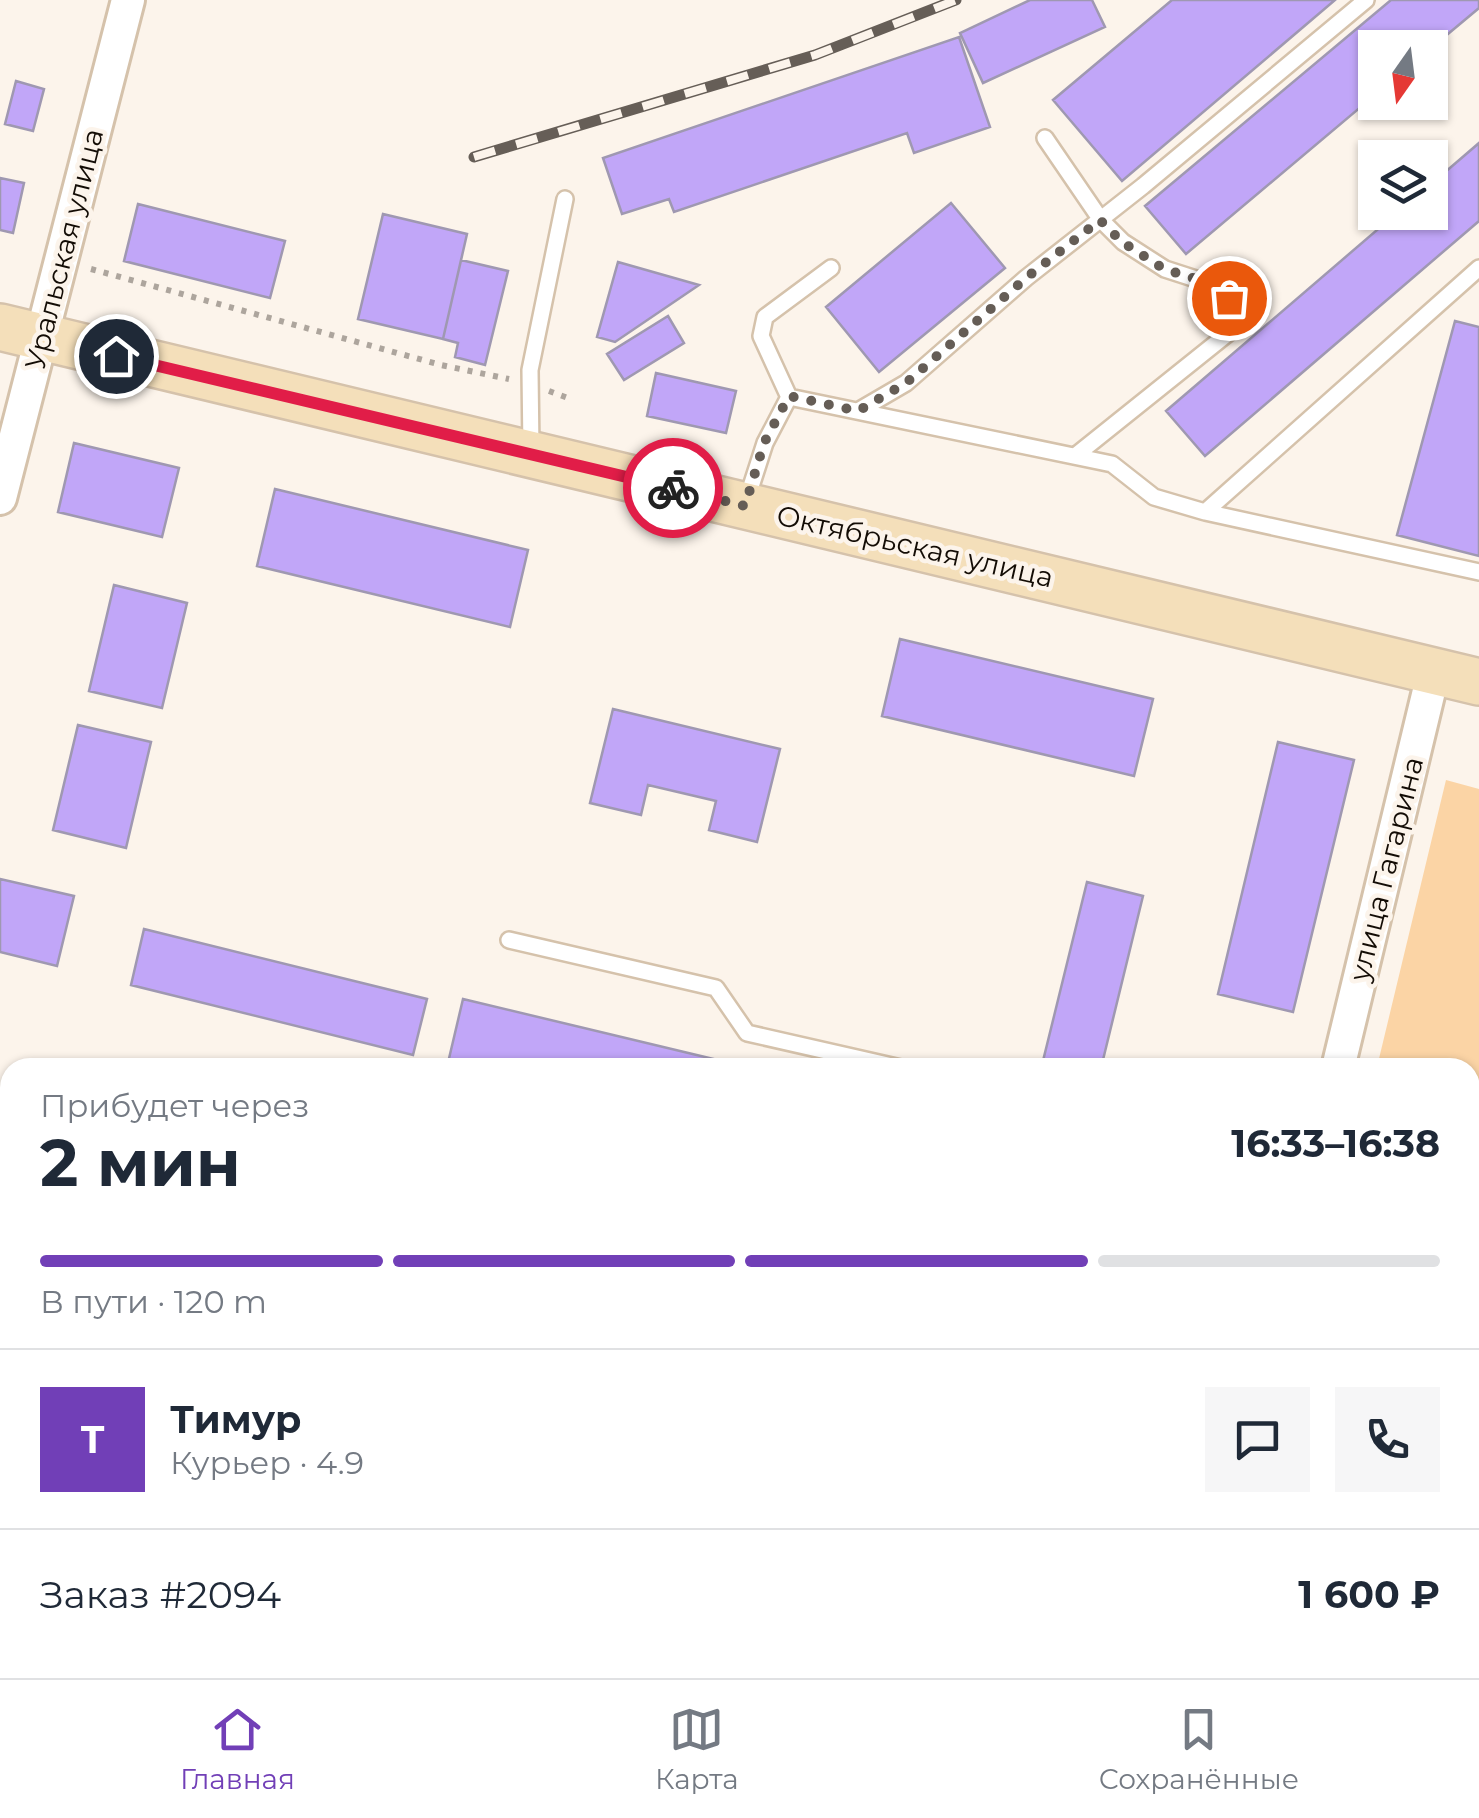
<!DOCTYPE html>
<html lang="ru">
<head>
<meta charset="utf-8">
<style>
  :root { --surface:#fff; --page:#f6f6f7; --text:#1f2937; --muted:#747a83; --line:#e0e1e3; --accent:#713fb7 }
  body { margin:0; font-family:Montserrat,sans-serif; background:var(--page); color:var(--text); height:100vh; display:flex; flex-direction:column; font-size:38px; white-space:nowrap }
  * { box-sizing:border-box; margin:0 }
  p { font-size:32px; color:var(--muted) }
  .icon { flex:none; width:55px; height:55px; fill:none; stroke:currentColor; stroke-width:2; stroke-linecap:round; stroke-linejoin:round }
  .map { position:relative; flex:1; overflow:hidden }
  .details { position:absolute; left:0px; top:1058px; width:1480px; height:622px; display:flex; flex-direction:column; background:var(--surface); border-radius:30px 30px 0 0; box-shadow:0 2px 8px #0004 }
  .details>* { flex:none }
  .needle { width:65px; rotate:194deg }
  .controls { position:absolute; left:1358px; top:30px; display:grid; gap:20px }
  .controls a { display:grid; place-items:center; width:90px; height:90px; border-radius:0px; background:var(--surface); box-shadow:0 2px 8px #0004; font-size:50px }
  .pin { position:absolute; display:grid; place-items:center; width:85px; height:85px; color:#fff; margin:-42px; border:5px solid #fff; border-radius:50%; box-shadow:0 2px 10px #0007 }
  .courier { position:absolute; display:grid; place-items:center; width:100px; height:100px; margin:-50px; border:8px solid #e11d48; border-radius:50%; background:#fff; color:#222; box-shadow:0 2px 12px #0007 }
  .overview em { font-style:normal; font-weight:700 }
  .overview div { display:flex; flex-direction:column-reverse }
  .overview { display:flex; align-items:center; justify-content:space-between; height:170px; padding:0 40px }
  h1 { font-size:65px; font-weight:700; line-height:75px }
  .bar { display:grid; grid-template-columns:repeat(4,1fr); gap:15px 10px; align-content:center; height:120px; padding:0 40px }
  .bar i { height:12px; border-radius:8px; background:var(--line) }
  .bar .selected { background:var(--accent) }
  .bar p { grid-column:span 4 }
  .line { display:flex; align-items:center; gap:25px; padding:0 40px; border-top:2px solid var(--line) }
  .line div { flex:1 }
  .round { display:grid; place-items:center; flex:none; width:105px; height:105px; border-radius:0px; background:var(--page) }
  .tab-bar { display:flex; justify-content:space-around; align-items:center; height:140px; border-top:2px solid var(--line); background:var(--surface); font-size:28px; color:var(--muted) }
  .tab-bar a { display:grid; justify-items:center; gap:5px }
  .tab-bar .selected { color:var(--accent) }
  .map>svg:first-child { display:block }
</style>
</head>
<body>
<div class="map">
<svg width="1479" height="1678" viewBox="0 0 1479 1678">
  <rect width="100%" height="100%" fill="#fcf4eb"/>
  <!-- green -->
  <path fill="#fbd4a5" d="M 1446,780 L 1479,789 L 1479,1678 L 1231,1678 L 1233,1670 L 1470,1670 L 1470,1068 L 1377,1067 Z"/>
  <!-- building -->
  <path fill="#c1a6f8" stroke="#9f98b1" stroke-width="2.5" d="M 1030,0 L 1092,0 L 1105,27 L 983,83 L 960,33 Z
    M 1172,0 L 1335,0 L 1122,181 L 1053,100 Z
    M 1391,0 L 1479,0 L 1479,8 L 1430,49 L 1375,48 L 1375,95 L 1186,254 L 1145,206 Z
    M 959,37 L 990,127 L 914,153 L 907,133 L 674,212 L 669,199 L 622,214 L 603,158 Z
    M 16,81 L 44,89 L 33,131 L 5,124 Z
    M 1479,143 L 1479,221 L 1205,456 L 1166,411 L 1398,212 L 1430,212 L 1430,185 Z
    M 0,178 L 24,183 L 13,233 L 0,230 Z
    M 951,203 L 1005,268 L 879,372 L 826,307 Z
    M 138,204 L 285,241 L 270,298 L 124,261 Z
    M 383,214 L 467,234 L 443,339 L 358,319 Z
    M 461,260 L 508,271 L 485,365 L 455,357 L 458,343 L 443,339 Z
    M 618,262 L 699,285 L 615,342 L 597,337 Z
    M 668,316 L 684,343 L 624,380 L 607,354 Z
    M 1455,321 L 1479,327 L 1479,556 L 1397,535 Z
    M 656,373 L 736,391 L 726,433 L 647,416 Z
    M 74,443 L 179,468 L 162,537 L 58,512 Z
    M 275,489 L 528,550 L 510,627 L 257,566 Z
    M 114,585 L 187,603 L 162,708 L 89,691 Z
    M 900,639 L 1153,699 L 1134,776 L 882,716 Z
    M 613,709 L 780,749 L 757,842 L 709,830 L 716,801 L 648,785 L 641,815 L 590,803 Z
    M 78,725 L 151,742 L 126,848 L 53,830 Z
    M 1278,742 L 1354,760 L 1293,1012 L 1218,994 Z
    M 0,879 L 74,896 L 57,966 L 0,952 Z
    M 1087,882 L 1143,896 L 1101,1068 L 1052,1068 L 1042,1065 Z
    M 144,929 L 427,999 L 413,1055 L 131,985 Z
    M 463,999 L 751,1068 L 447,1067 Z
    M 1,1485 L 10,1488 L 10,1614 L 0,1611 Z
    M 229,1670 L 271,1670 L 269,1678 Z
    M 1046,1670 L 1125,1670 L 1123,1678 L 1044,1678 Z"/>
  <g fill="none" stroke-linecap="round" stroke-linejoin="round">
    <!-- lane casing -->
    <g stroke="#d5c2ab" stroke-width="20">
      <path id="lane" d="M 1045,138 L 1101,220 L 1123,242 L 1165,269 L 1199,280 L 1229,298 L 1241,323 L 1075,456
        M 789,397 L 761,336 L 765,317 L 831,268
        M 858,411 L 906,383 L 1026,278 L 1143,186 L 1366,0
        M 531,451 L 530,370 L 565,199
        M 746,502 L 765,443 L 789,397 L 1112,464 L 1154,497 L 1205,512 L 1479,268
        M 1205,512 L 1479,572
        M 509,940 L 716,988 L 747,1033 L 901,1068
        M 0,1234 L 10,1237"/>
    </g>
    <!-- street casing -->
    <g stroke="#d5c2ab" stroke-width="38">
      <path id="street" d="M 0,498 L 128,0
        M 1338,1068 L 1434,670
        M 0,1675 L 11,1678
        M 1191,1678 L 1193,1670"/>
    </g>
    <!-- secondary casing -->
    <g stroke="#d5c2ab" stroke-width="50">
      <path id="secondary" d="M 0,327 L 1479,682"/>
    </g>
    <!-- path -->
    <path stroke="#ada59d" stroke-width="6" stroke-dasharray="5 8" stroke-linecap="butt" d="M 91,269 L 441,365 L 509,379
      M 549,391 L 568,398"/>
    <!-- lane -->
    <use href="#lane" stroke="#fff" stroke-width="15"/>
    <!-- street -->
    <use href="#street" stroke="#fff" stroke-width="32"/>
    <!-- secondary -->
    <use href="#secondary" stroke="#f4dfba" stroke-width="45"/>
    <!-- rail casing -->
    <g stroke="#665e57" stroke-width="11">
      <path id="rail" d="M 474,157 L 815,55 L 956,0"/>
    </g>
    <!-- rail -->
    <use href="#rail" stroke="#fcf4eb" stroke-width="8" stroke-dasharray="22" stroke-linecap="butt"/>
  </g>
  <g fill="none" stroke-linecap="round" stroke-linejoin="round">
    <!-- done -->
    <path stroke="#655d56" stroke-width="10" stroke-dasharray="0 18" d="M 673,488 L 745,506 L 764,443 L 789,396 L 858,411 L 906,383 L 1026,278 L 1100,220 L 1122,242 L 1164,269 L 1199,280 L 1229,298"/>
    <!-- route -->
    <path stroke="#e11d48" stroke-width="12" d="M 116,356 L 673,488"/>
  </g>
  <g text-anchor="middle" dominant-baseline="central" stroke-width="9" stroke-linejoin="round" paint-order="stroke">
    <!-- street labels -->
    <g font-size="28" fill="#130c05" stroke="#fcf4eb">
      <text transform="translate(64 249) rotate(-76)">Уральская улица</text>
      <text transform="translate(915 546) rotate(13)">Октябрьская улица</text>
      <text transform="translate(1386 869) rotate(-76)">улица Гагарина</text>
    </g>
  </g>
</svg>
<div class="controls">
<a><svg class="needle" viewBox="-14 -14 28 28"><path d="M0-13l5 13h-10z" fill="#e53935"/><path d="M0 13l5-13h-10z" fill="#747a83"/></svg></a>
<a><svg class="icon" aria-label="layers" viewBox="0 0 24 24"><path d="M12 4l9 5-9 5-9-5zM3 14l9 5 9-5"/></svg></a>
</div>
<div class="pin" style="left:1229px;top:298px;background:#ea580c"><svg class="icon" aria-label="bag" viewBox="0 0 24 24"><path d="M5 8h14l-1 12H6zM9 8a3 3 0 0 1 6 0"/></svg></div>
<div class="pin" style="left:116px;top:356px;background:#1f2937"><svg class="icon" aria-label="home" viewBox="0 0 24 24"><path d="M3 11l9-7 9 7M6 9v11h12V9"/></svg></div>
<div class="courier" style="left:673px;top:488px"><svg class="icon" aria-label="bike" viewBox="0 0 24 24"><circle cx="6" cy="16" r="4"/><circle cx="18" cy="16" r="4"/><path d="M6 16l4-8h5l3 8M10 8l3 8H6M13 5h3"/></svg></div>
<section class="details">
<div class="overview"><div><h1>2 мин</h1><p>Прибудет через</p></div><em>16:33–16:38</em></div>
<div class="bar"><i class="selected"></i><i class="selected"></i><i class="selected"></i><i></i><p>В пути · 120 m</p></div>
<div class="line" style="height:180px"><b class="round" style="background:var(--accent);color:#fff">Т</b><div><b>Тимур</b><p>Курьер · 4.9</p></div><a class="round"><svg class="icon" aria-label="chat" viewBox="0 0 24 24"><path d="M4 5h16v11H9l-5 4z"/></svg></a><a class="round"><svg class="icon" aria-label="phone" viewBox="0 0 24 24"><path d="M5 4h4l2 5-3 2q2 4 5 5l2-3 5 2v4C11 20 4 13 5 4z"/></svg></a></div>
<div class="line" style="height:130px"><div>Заказ #2094</div><b>1 600 ₽</b></div>
</section>
</div>
<nav class="tab-bar">
<a class="selected"><svg class="icon" aria-label="home" viewBox="0 0 24 24"><path d="M3 11l9-7 9 7M6 9v11h12V9"/></svg>Главная</a>
<a><svg class="icon" aria-label="map" viewBox="0 0 24 24"><path d="M3 6l6-2 6 2 6-2v14l-6 2-6-2-6 2zM9 4v14M15 6v14"/></svg>Карта</a>
<a><svg class="icon" aria-label="saved" viewBox="0 0 24 24"><path d="M7 4h10v16l-5-4-5 4z"/></svg>Сохранённые</a>
</nav>
</body>
</html>
